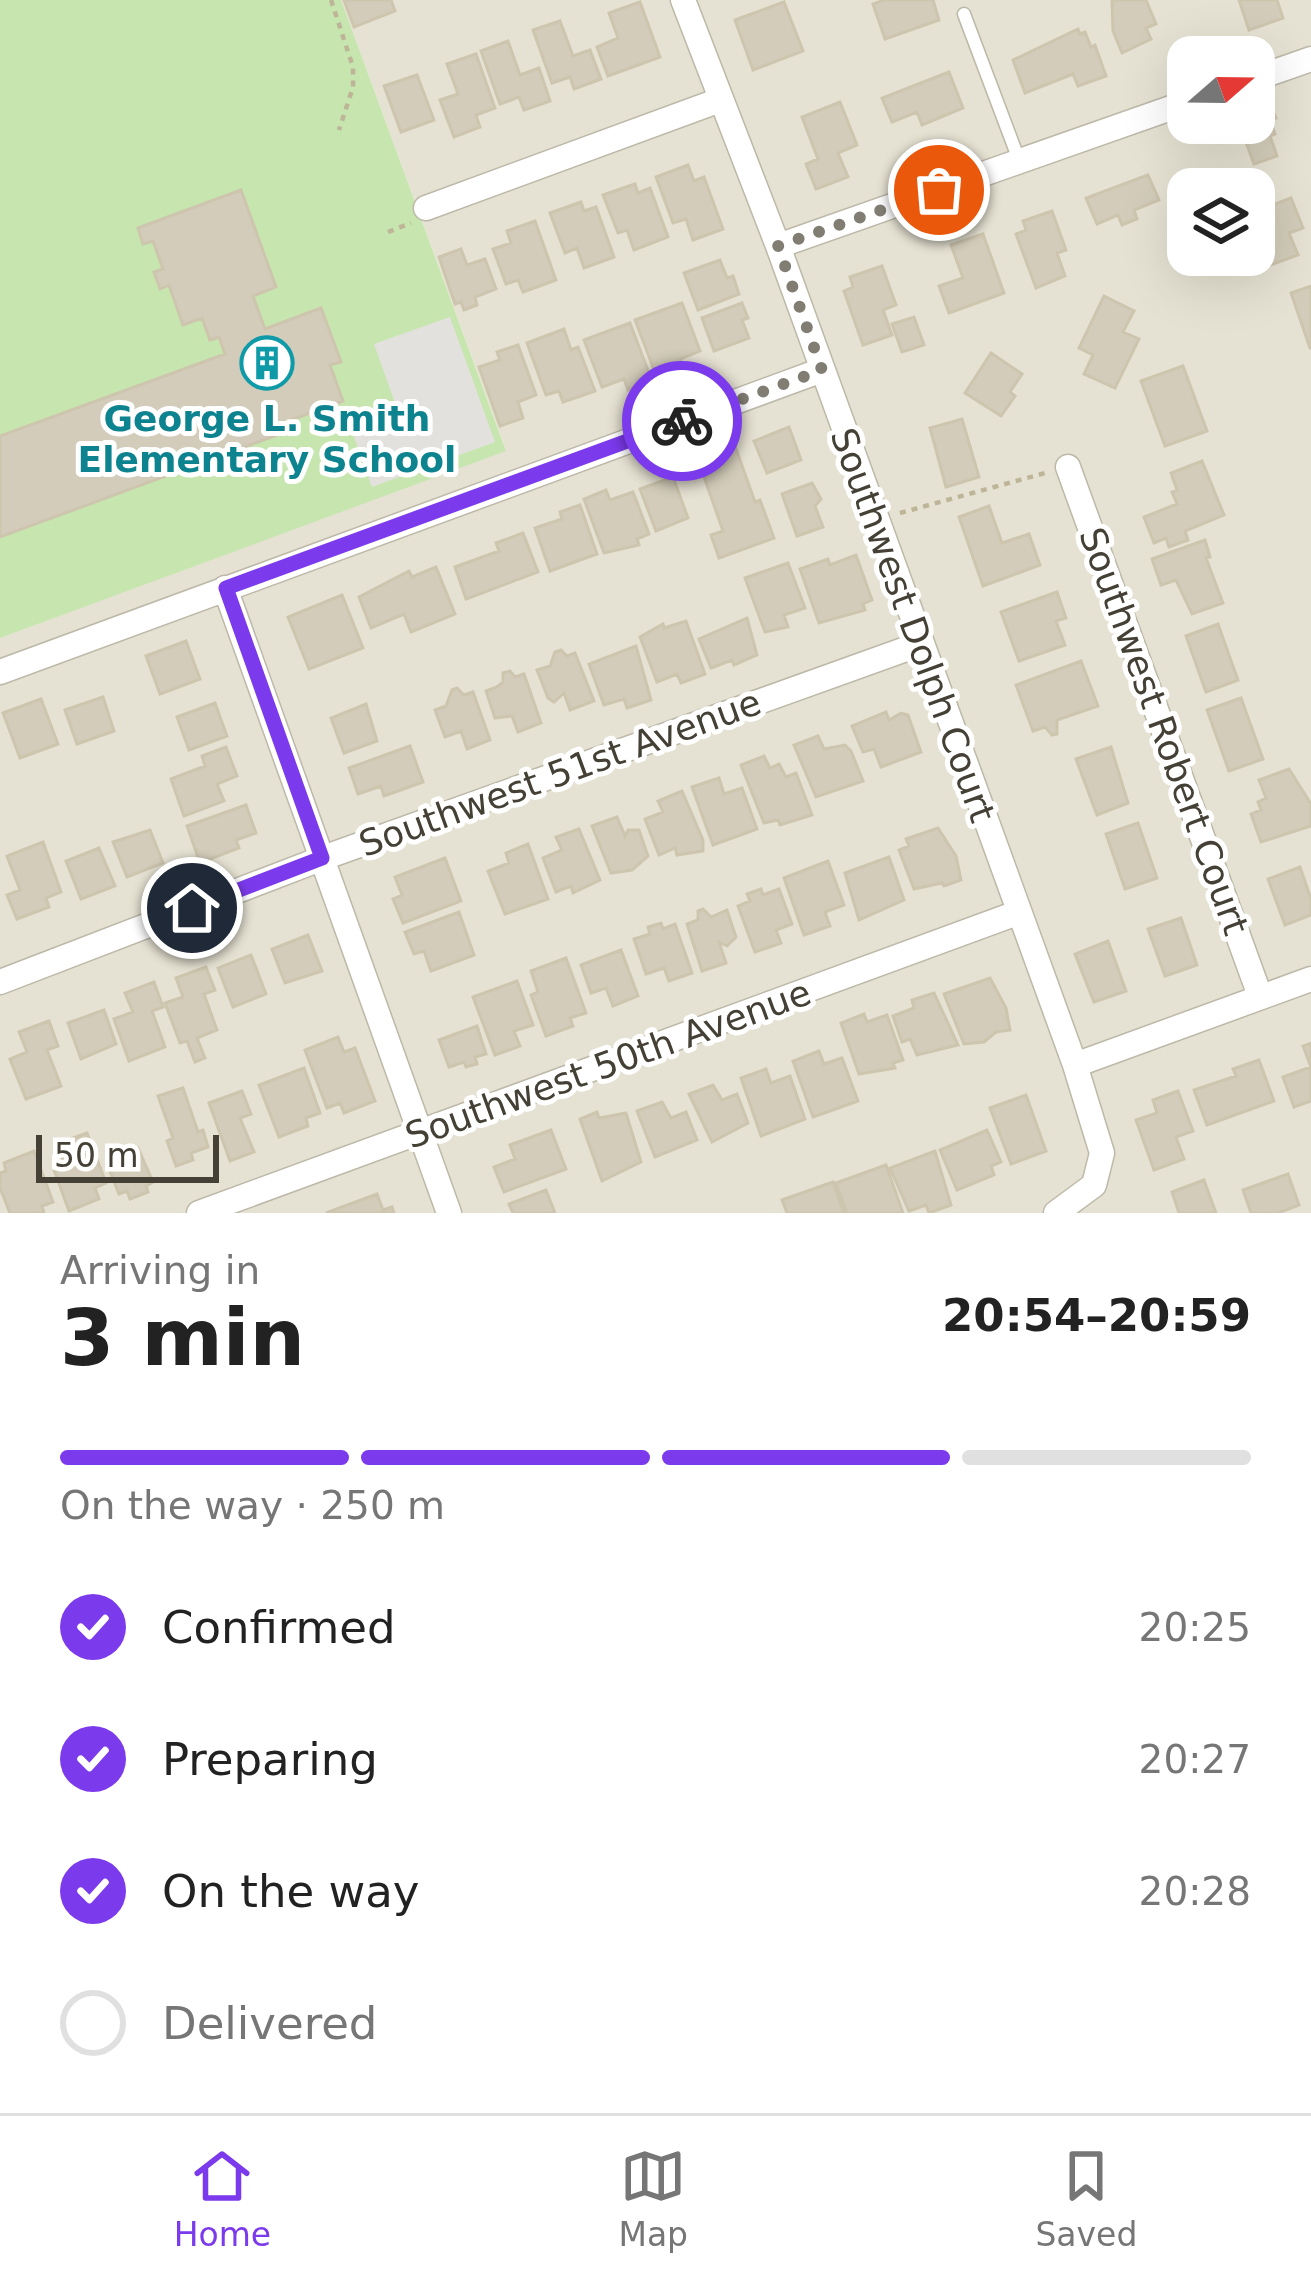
<!DOCTYPE html>
<html lang="en">
<head>
<meta charset="utf-8">
<style>
  :root { --surface:#fff; --page:#f2f2f2; --text:#222; --muted:#767676; --line:#e0e0e0; --accent:#7c3aed }
  body { margin:0; font-family:"DejaVu Sans",sans-serif; background:var(--page); color:var(--text); height:100vh; display:flex; flex-direction:column; font-size:45px; white-space:nowrap }
  * { box-sizing:border-box; margin:0 }
  p { font-size:39px; color:var(--muted) }
  .icon { flex:none; width:66px; height:66px; fill:none; stroke:currentColor; stroke-width:2; stroke-linecap:round; stroke-linejoin:round }
  .map { position:relative; height:1213px; overflow:hidden }
  .sheet { display:flex; flex-direction:column; background:var(--surface); flex:1 }
  .sheet>* { flex:none }
  .needle { width:78px; rotate:70deg }
  .tools { position:absolute; left:1167px; top:36px; display:grid; gap:24px }
  .tools a { display:grid; place-items:center; width:108px; height:108px; border-radius:24px; background:var(--surface); box-shadow:0 12px 48px #0002; font-size:60px }
  .scale { position:absolute; left:36px; bottom:30px; width:183px; box-sizing:border-box; padding-left:12px; border:6px solid #444035; border-top:0; font-size:33px; line-height:42px; white-space:nowrap; color:#444035; -webkit-text-stroke:9px #fff; paint-order:stroke }
  .pin { position:absolute; display:grid; place-items:center; width:102px; height:102px; color:#fff; margin:-51px; border:6px solid #fff; border-radius:50%; box-shadow:0 3px 12px #0007 }
  .courier { position:absolute; display:grid; place-items:center; width:120px; height:120px; margin:-60px; border:9px solid #7c3aed; border-radius:50%; background:#fff; color:#222; box-shadow:0 3px 15px #0007 }
  .overview em { font-style:normal; font-weight:800 }
  .overview div { display:flex; flex-direction:column-reverse }
  .overview { display:flex; align-items:center; justify-content:space-between; height:204px; padding:0 60px }
  h1 { font-size:78px; font-weight:800; line-height:90px }
  .bar { display:grid; grid-template-columns:repeat(4,1fr); gap:18px 12px; align-content:center; height:144px; padding:0 60px }
  .bar i { height:15px; border-radius:9px; background:var(--line) }
  .bar .current { background:var(--accent) }
  .bar p { grid-column:span 4 }
  ol { padding:0 60px; list-style:none }
  li { display:flex; align-items:center; gap:36px; height:132px }
  li p { margin-inline-start:auto }
  li .icon { padding:12px; border-radius:50%; background:var(--accent); color:#fff; stroke-width:4 }
  li:last-child { color:var(--muted) }
  li i { width:66px; height:66px; border:6px solid var(--line); border-radius:50% }
  .tabs { display:flex; justify-content:space-around; align-items:center; height:168px; border-top:3px solid var(--line); background:var(--surface); font-size:33px; color:var(--muted) }
  .tabs a { display:grid; justify-items:center; gap:6px }
  .tabs .current { color:var(--accent) }
  .map>svg:first-child { display:block }
</style>
</head>
<body>
<div class="map">
<svg width="1311" height="1213" viewBox="0 0 1311 1213">
  <rect width="100%" height="100%" fill="#f2efe5"/>
  <!-- residential -->
  <path fill="#e6e2d3" fill-rule="evenodd" d="M 341,0 L 1311,0 L 1311,1213 L 0,1213 L 0,638 L 506,450 ZM 1188,57 L 1254,57 L 1254,123 L 1188,123 ZM 1188,189 L 1254,189 L 1254,255 L 1188,255 Z"/>
  <!-- green -->
  <path fill="#c7e5ae" d="M 0,0 L 341,0 L 506,451 L 0,638 Z"/>
  <!-- parking -->
  <path fill="#e3e1dd" d="M 450,317 L 495,442 L 372,487 L 348,420 L 395,403 L 374,344 Z"/>
  <!-- building -->
  <path fill="#d3ccba" stroke="#cec5ae" stroke-width="3" d="M 344,0 L 391,0 L 395,11 L 354,27 Z
    M 884,0 L 933,0 L 939,20 L 885,39 L 873,4 Z
    M 1112,0 L 1146,0 L 1156,24 L 1146,28 L 1151,39 L 1122,53 L 1113,31 Z
    M 1239,0 L 1277,0 L 1283,18 L 1249,30 Z
    M 640,2 L 660,57 L 608,76 L 597,47 L 618,38 L 609,13 Z
    M 784,2 L 803,51 L 753,70 L 735,20 Z
    M 560,21 L 573,56 L 590,50 L 601,79 L 574,89 L 570,77 L 552,83 L 533,30 Z
    M 1078,29 L 1080,34 L 1085,32 L 1091,47 L 1095,45 L 1106,76 L 1078,86 L 1073,74 L 1025,93 L 1013,60 Z
    M 508,41 L 520,75 L 539,68 L 550,101 L 524,110 L 519,97 L 500,104 L 481,51 Z
    M 476,54 L 495,108 L 476,115 L 480,127 L 454,137 L 440,100 L 458,94 L 447,64 Z
    M 949,72 L 963,108 L 922,125 L 917,112 L 892,122 L 882,98 Z
    M 417,75 L 434,120 L 401,132 L 384,86 Z
    M 840,102 L 857,145 L 838,153 L 848,177 L 816,189 L 806,164 L 818,159 L 802,117 Z
    M 1264,105 L 1266,111 L 1272,109 L 1276,118 L 1270,120 L 1275,134 L 1270,136 L 1277,156 L 1254,164 L 1239,123 L 1254,123 L 1254,108 Z
    M 688,165 L 694,181 L 704,177 L 723,229 L 693,240 L 686,219 L 673,223 L 656,177 Z
    M 1148,175 L 1159,200 L 1134,210 L 1137,219 L 1122,225 L 1118,215 L 1097,224 L 1086,198 Z
    M 635,184 L 638,193 L 650,188 L 668,237 L 634,250 L 627,230 L 618,233 L 603,195 Z
    M 241,190 L 276,287 L 253,296 L 265,329 L 321,308 L 341,362 L 330,365 L 343,401 L 274,426 L 277,435 L 0,537 L 0,436 L 225,354 L 219,337 L 210,340 L 202,318 L 183,325 L 169,285 L 160,289 L 154,272 L 163,269 L 153,241 L 143,244 L 138,228 Z
    M 1291,198 L 1303,228 L 1289,233 L 1298,255 L 1268,266 L 1260,244 L 1254,246 L 1254,212 Z
    M 581,202 L 584,211 L 596,207 L 614,257 L 584,268 L 577,248 L 565,253 L 550,213 Z
    M 1052,211 L 1066,250 L 1057,253 L 1065,276 L 1036,288 L 1016,234 L 1026,230 L 1023,221 Z
    M 535,221 L 556,280 L 523,292 L 518,280 L 506,284 L 493,249 L 511,243 L 507,231 Z
    M 983,234 L 1004,293 L 949,313 L 939,286 L 963,278 L 951,245 Z
    M 461,249 L 467,265 L 485,259 L 496,289 L 475,297 L 477,305 L 464,310 L 461,302 L 455,304 L 439,257 Z
    M 720,260 L 727,278 L 733,276 L 739,294 L 698,310 L 684,273 Z
    M 882,266 L 896,305 L 883,310 L 892,335 L 863,345 L 844,291 L 853,287 L 850,277 Z
    M 1311,286 L 1311,348 L 1310,348 L 1291,293 Z
    M 1104,296 L 1134,311 L 1123,332 L 1139,339 L 1115,388 L 1084,374 L 1093,355 L 1079,348 Z
    M 682,303 L 700,351 L 680,359 L 684,370 L 658,380 L 635,320 Z
    M 742,303 L 748,318 L 742,320 L 749,338 L 714,351 L 702,318 Z
    M 914,317 L 924,345 L 902,352 L 892,324 Z
    M 630,323 L 652,381 L 628,390 L 624,379 L 602,387 L 584,340 Z
    M 564,329 L 571,350 L 578,347 L 595,391 L 563,402 L 559,391 L 546,395 L 527,343 Z
    M 518,345 L 536,395 L 518,402 L 523,418 L 500,426 L 479,367 L 500,360 L 497,352 Z
    M 991,353 L 1022,374 L 1010,392 L 1015,396 L 1001,416 L 965,393 Z
    M 1183,366 L 1207,431 L 1165,446 L 1141,381 Z
    M 962,419 L 979,477 L 946,487 L 930,428 Z
    M 789,427 L 801,460 L 767,473 L 754,441 Z
    M 735,446 L 755,502 L 760,500 L 774,538 L 719,558 L 711,535 L 723,531 L 703,474 L 710,472 L 704,457 Z
    M 1202,461 L 1224,515 L 1185,531 L 1188,540 L 1169,547 L 1166,538 L 1154,543 L 1144,517 L 1177,504 L 1172,492 L 1177,490 L 1171,473 Z
    M 673,477 L 688,518 L 656,531 L 640,489 Z
    M 812,483 L 821,499 L 815,506 L 823,527 L 797,536 L 782,494 Z
    M 606,490 L 610,500 L 633,492 L 649,534 L 637,539 L 639,545 L 604,553 L 584,499 Z
    M 580,505 L 597,554 L 550,571 L 535,528 L 562,519 L 560,512 Z
    M 989,506 L 1002,543 L 1029,534 L 1040,565 L 983,586 L 959,517 Z
    M 523,533 L 538,572 L 466,599 L 455,567 L 499,551 L 496,543 Z
    M 1205,540 L 1210,557 L 1206,558 L 1223,603 L 1192,614 L 1176,580 L 1161,585 L 1152,559 Z
    M 856,555 L 872,600 L 863,604 L 865,610 L 819,623 L 800,569 L 828,559 L 830,565 Z
    M 788,563 L 805,608 L 784,615 L 788,627 L 765,632 L 745,578 Z
    M 436,567 L 455,614 L 411,632 L 404,614 L 371,628 L 359,597 L 409,571 L 412,577 Z
    M 1057,592 L 1066,618 L 1056,621 L 1065,645 L 1019,661 L 1001,612 Z
    M 342,595 L 363,648 L 309,669 L 288,617 Z
    M 747,618 L 757,655 L 734,665 L 732,660 L 711,668 L 699,639 Z
    M 686,621 L 705,674 L 681,683 L 677,674 L 657,682 L 640,637 L 663,624 L 664,628 Z
    M 1218,624 L 1238,680 L 1206,692 L 1186,636 Z
    M 186,641 L 200,679 L 160,694 L 146,656 Z
    M 636,646 L 651,700 L 627,708 L 624,699 L 604,705 L 589,664 Z
    M 561,650 L 567,656 L 575,653 L 594,701 L 570,710 L 564,693 L 554,702 L 548,698 L 537,670 L 550,666 L 555,652 Z
    M 1081,661 L 1098,706 L 1057,720 L 1057,734 L 1052,735 L 1045,727 L 1033,731 L 1016,685 Z
    M 510,671 L 515,677 L 524,674 L 541,723 L 518,732 L 512,716 L 495,718 L 486,691 L 497,687 L 503,682 L 503,673 Z
    M 457,688 L 464,695 L 473,692 L 490,740 L 467,749 L 461,731 L 445,737 L 435,710 L 446,706 L 452,690 Z
    M 103,697 L 114,731 L 77,744 L 65,710 Z
    M 1241,698 L 1263,759 L 1229,771 L 1207,710 Z
    M 41,699 L 58,744 L 20,758 L 3,713 Z
    M 215,703 L 227,736 L 189,750 L 177,717 Z
    M 366,704 L 377,741 L 344,753 L 331,718 Z
    M 886,712 L 889,720 L 901,713 L 908,715 L 921,752 L 881,767 L 874,749 L 863,752 L 852,726 Z
    M 818,736 L 824,749 L 845,745 L 851,751 L 863,781 L 816,797 L 794,745 Z
    M 410,746 L 423,782 L 384,796 L 381,786 L 358,794 L 349,768 Z
    M 226,747 L 237,776 L 217,784 L 224,801 L 184,816 L 171,779 L 205,766 L 202,756 Z
    M 1111,747 L 1128,803 L 1097,815 L 1076,759 Z
    M 764,756 L 770,768 L 779,764 L 786,777 L 796,773 L 812,815 L 780,825 L 778,820 L 764,823 L 741,765 Z
    M 1289,769 L 1311,804 L 1311,826 L 1261,842 L 1251,814 L 1261,810 L 1258,802 L 1266,798 L 1259,780 Z
    M 719,778 L 724,794 L 742,788 L 757,829 L 713,845 L 692,787 Z
    M 682,791 L 703,840 L 703,851 L 677,855 L 675,848 L 659,855 L 645,819 L 663,812 L 658,801 Z
    M 246,805 L 256,833 L 236,840 L 239,848 L 200,863 L 187,826 Z
    M 617,817 L 625,836 L 628,830 L 639,830 L 648,856 L 632,870 L 611,873 L 592,826 Z
    M 1138,823 L 1157,878 L 1125,889 L 1106,834 Z
    M 938,828 L 956,856 L 961,880 L 944,886 L 942,883 L 914,889 L 899,850 L 909,846 L 906,839 Z
    M 579,829 L 600,880 L 573,893 L 571,886 L 556,892 L 543,858 L 562,850 L 556,837 Z
    M 150,830 L 163,863 L 127,877 L 113,842 Z
    M 43,842 L 61,892 L 46,898 L 49,907 L 17,919 L 7,895 L 20,890 L 7,856 Z
    M 528,844 L 548,899 L 505,914 L 488,871 L 509,863 L 506,853 Z
    M 99,848 L 115,886 L 81,899 L 66,861 Z
    M 889,857 L 904,900 L 859,920 L 845,873 Z
    M 445,858 L 461,901 L 403,923 L 393,899 L 402,895 L 395,877 Z
    M 828,861 L 844,905 L 825,912 L 830,926 L 804,935 L 784,878 Z
    M 1300,867 L 1311,899 L 1311,915 L 1285,925 L 1268,879 Z
    M 761,889 L 763,895 L 779,889 L 792,924 L 776,930 L 781,943 L 755,952 L 738,906 L 750,901 L 747,894 Z
    M 703,909 L 711,917 L 727,910 L 736,937 L 727,946 L 719,942 L 726,963 L 702,971 L 687,924 L 698,920 L 698,911 Z
    M 459,912 L 474,955 L 431,971 L 424,951 L 414,954 L 405,932 Z
    M 1181,918 L 1197,965 L 1165,976 L 1148,929 Z
    M 661,923 L 663,929 L 675,924 L 692,973 L 669,981 L 664,968 L 646,974 L 634,939 L 650,934 L 648,927 Z
    M 308,935 L 322,971 L 285,983 L 272,949 Z
    M 1108,941 L 1126,991 L 1094,1002 L 1075,954 Z
    M 621,950 L 638,996 L 613,1006 L 606,988 L 591,993 L 581,965 Z
    M 251,955 L 266,994 L 233,1007 L 218,968 Z
    M 566,958 L 586,1013 L 570,1018 L 573,1026 L 546,1036 L 531,995 L 538,992 L 531,971 Z
    M 206,967 L 215,990 L 204,994 L 217,1030 L 197,1038 L 205,1058 L 195,1062 L 187,1041 L 180,1043 L 165,1003 L 183,997 L 176,978 Z
    M 990,978 L 1006,1008 L 1010,1030 L 996,1032 L 984,1042 L 964,1044 L 944,994 Z
    M 517,981 L 533,1025 L 514,1031 L 520,1046 L 495,1055 L 473,997 Z
    M 154,982 L 163,1007 L 152,1011 L 165,1047 L 129,1061 L 114,1019 L 133,1012 L 125,993 Z
    M 934,993 L 958,1045 L 917,1055 L 910,1039 L 902,1042 L 893,1016 L 914,1008 L 912,1000 Z
    M 104,1010 L 116,1044 L 81,1059 L 68,1023 Z
    M 864,1014 L 867,1022 L 887,1015 L 903,1060 L 893,1063 L 895,1068 L 859,1074 L 841,1023 Z
    M 49,1021 L 58,1046 L 47,1050 L 61,1086 L 26,1099 L 10,1059 L 27,1052 L 19,1032 Z
    M 477,1026 L 486,1054 L 475,1057 L 477,1064 L 466,1067 L 464,1062 L 449,1067 L 439,1040 Z
    M 338,1037 L 344,1052 L 355,1048 L 375,1101 L 344,1113 L 340,1103 L 327,1108 L 305,1050 Z
    M 1311,1043 L 1311,1101 L 1294,1107 L 1283,1077 L 1311,1067 L 1303,1046 Z
    M 819,1051 L 824,1064 L 842,1058 L 858,1101 L 813,1117 L 793,1061 Z
    M 1259,1060 L 1274,1101 L 1207,1125 L 1194,1090 L 1236,1076 L 1233,1069 Z
    M 304,1068 L 320,1113 L 306,1118 L 308,1126 L 279,1137 L 259,1085 Z
    M 766,1069 L 771,1083 L 790,1076 L 805,1119 L 761,1136 L 741,1078 Z
    M 713,1085 L 722,1100 L 737,1094 L 748,1123 L 712,1142 L 689,1094 Z
    M 183,1088 L 198,1132 L 203,1130 L 208,1147 L 191,1153 L 193,1160 L 176,1166 L 167,1141 L 173,1138 L 158,1096 Z
    M 242,1091 L 251,1114 L 240,1118 L 254,1152 L 230,1161 L 209,1103 Z
    M 1178,1091 L 1193,1131 L 1176,1137 L 1184,1159 L 1154,1170 L 1136,1120 L 1157,1113 L 1153,1100 Z
    M 1026,1095 L 1046,1151 L 1011,1164 L 990,1108 Z
    M 662,1102 L 671,1118 L 686,1112 L 697,1140 L 655,1157 L 637,1111 Z
    M 597,1112 L 599,1118 L 626,1113 L 641,1162 L 602,1181 L 580,1119 Z
    M 551,1130 L 566,1169 L 504,1192 L 494,1167 L 515,1159 L 510,1145 Z
    M 987,1130 L 1001,1162 L 991,1166 L 994,1175 L 957,1190 L 940,1150 Z
    M 87,1133 L 106,1183 L 95,1188 L 99,1199 L 69,1211 L 54,1170 L 65,1166 L 57,1144 Z
    M 138,1148 L 153,1182 L 146,1186 L 148,1192 L 130,1199 L 127,1191 L 119,1194 L 108,1166 L 128,1158 L 126,1152 Z
    M 34,1151 L 53,1202 L 42,1206 L 44,1213 L 10,1213 L 0,1188 L 0,1173 L 6,1171 L 4,1163 Z
    M 935,1151 L 951,1205 L 929,1213 L 926,1205 L 909,1211 L 890,1168 Z
    M 886,1165 L 903,1213 L 847,1213 L 836,1183 Z
    M 1288,1174 L 1299,1205 L 1278,1213 L 1251,1213 L 1243,1190 Z
    M 1204,1180 L 1216,1213 L 1179,1213 L 1172,1192 Z
    M 833,1182 L 844,1213 L 787,1213 L 782,1200 Z
    M 546,1190 L 555,1213 L 513,1213 L 509,1204 Z
    M 377,1194 L 383,1210 L 392,1207 L 394,1213 L 326,1213 Z"/>
  <g fill="none" stroke-linecap="round" stroke-linejoin="round">
    <!-- lane casing -->
    <g stroke="#bdb8a8" stroke-width="15">
      <path id="lane" d="M 964,14 L 1019,160"/>
    </g>
    <!-- street casing -->
    <g stroke="#bdb8a8" stroke-width="27">
      <path id="street" d="M 683,0 L 778,246 L 1075,1065 L 1102,1153 L 1094,1185 L 1056,1213
        M 1254,79 L 1311,59
        M 426,208 L 720,100
        M 778,246 L 1188,102
        M 1068,467 L 1260,996
        M 225,588 L 449,1213
        M 0,672 L 822,370
        M 0,982 L 323,858 L 920,644
        M 1075,1065 L 1311,979
        M 199,1213 L 1017,913"/>
    </g>
    <!-- path -->
    <path stroke="#beb599" stroke-width="4.5" stroke-dasharray="6 6" stroke-linecap="butt" d="M 331,0 L 353,67 L 353,87 L 339,130
      M 388,232 L 411,223
      M 900,513 L 1045,473"/>
    <!-- lane -->
    <use href="#lane" stroke="#fff" stroke-width="12"/>
    <!-- street -->
    <use href="#street" stroke="#fff" stroke-width="24"/>
  </g>
  <g fill="none" stroke-linecap="round" stroke-linejoin="round">
    <!-- done -->
    <path stroke="#817d73" stroke-width="12" stroke-dasharray="0 21.6" d="M 682,421 L 822,370 L 778,246 L 939,190"/>
    <!-- route -->
    <path stroke="#7c3aed" stroke-width="15" d="M 192,908 L 322,858 L 226,588 L 682,421"/>
  </g>
  <!-- icons -->
  <defs>
    <g id="building-ring" transform="scale(2.7)"><circle r="9.5" fill="#fff" stroke="#0f9aa8" stroke-width="1.5"/><path d="M-4-6H4V6H1V3H-1V6H-4ZM-2.5-4.3h1.7v1.8h-1.7ZM.8-4.3h1.7v1.8H.8ZM-2.5-1h1.7V.8h-1.7ZM.8-1h1.7V.8H.8Z" fill="#0f9aa8"/></g>
  </defs>
  <g fill-rule="evenodd">
    <use href="#building-ring" x="267" y="363"/>
  </g>
  <g text-anchor="middle" dominant-baseline="central" stroke-width="10" stroke-linejoin="round" paint-order="stroke">
    <!-- culture labels -->
    <g font-size="36" font-weight="bold" fill="#0d838f" stroke="#fff">
      <text x="267" y="418">George L. Smith<tspan x="267" dy="41">Elementary School</tspan></text>
    </g>
    <!-- street labels -->
    <g font-size="36" fill="#444035" stroke="#fff">
      <text transform="translate(913 625) rotate(70)">Southwest Dolph Court</text>
      <text transform="translate(1164 731) rotate(70)">Southwest Robert Court</text>
      <text transform="translate(560 773) rotate(-20)">Southwest 51st Avenue</text>
      <text transform="translate(608 1064) rotate(-20)">Southwest 50th Avenue</text>
    </g>
  </g>
</svg>
<div class="tools">
<a><svg class="needle" viewBox="-14 -14 28 28"><path d="M0-13l5 13h-10z" fill="#e53935"/><path d="M0 13l5-13h-10z" fill="#767676"/></svg></a>
<a><svg class="icon" aria-label="layers" viewBox="0 0 24 24"><path d="M12 4l9 5-9 5-9-5zM3 14l9 5 9-5"/></svg></a>
</div>
<div class="scale">50 m</div>
<div class="pin" style="left:939px;top:190px;background:#ea580c"><svg class="icon" aria-label="bag" viewBox="0 0 24 24"><path d="M5 8h14l-1 12H6zM9 8a3 3 0 0 1 6 0"/></svg></div>
<div class="pin" style="left:192px;top:908px;background:#1f2937"><svg class="icon" aria-label="home" viewBox="0 0 24 24"><path d="M3 11l9-7 9 7M6 9v11h12V9"/></svg></div>
<div class="courier" style="left:682px;top:421px"><svg class="icon" aria-label="bike" viewBox="0 0 24 24"><circle cx="6" cy="16" r="4"/><circle cx="18" cy="16" r="4"/><path d="M6 16l4-8h5l3 8M10 8l3 8H6M13 5h3"/></svg></div>
</div>
<section class="sheet">
<div class="overview"><div><h1>3 min</h1><p>Arriving in</p></div><em>20:54–20:59</em></div>
<div class="bar"><i class="current"></i><i class="current"></i><i class="current"></i><i></i><p>On the way · 250 m</p></div>
<ol>
<li><svg class="icon" aria-label="check" viewBox="0 0 24 24"><path d="M5 12l5 5 9-10"/></svg>Confirmed<p>20:25</p></li>
<li><svg class="icon" aria-label="check" viewBox="0 0 24 24"><path d="M5 12l5 5 9-10"/></svg>Preparing<p>20:27</p></li>
<li><svg class="icon" aria-label="check" viewBox="0 0 24 24"><path d="M5 12l5 5 9-10"/></svg>On the way<p>20:28</p></li>
<li><i></i>Delivered</li>
</ol>
</section>
<nav class="tabs">
<a class="current"><svg class="icon" aria-label="home" viewBox="0 0 24 24"><path d="M3 11l9-7 9 7M6 9v11h12V9"/></svg>Home</a>
<a><svg class="icon" aria-label="map" viewBox="0 0 24 24"><path d="M3 6l6-2 6 2 6-2v14l-6 2-6-2-6 2zM9 4v14M15 6v14"/></svg>Map</a>
<a><svg class="icon" aria-label="saved" viewBox="0 0 24 24"><path d="M7 4h10v16l-5-4-5 4z"/></svg>Saved</a>
</nav>
</body>
</html>
